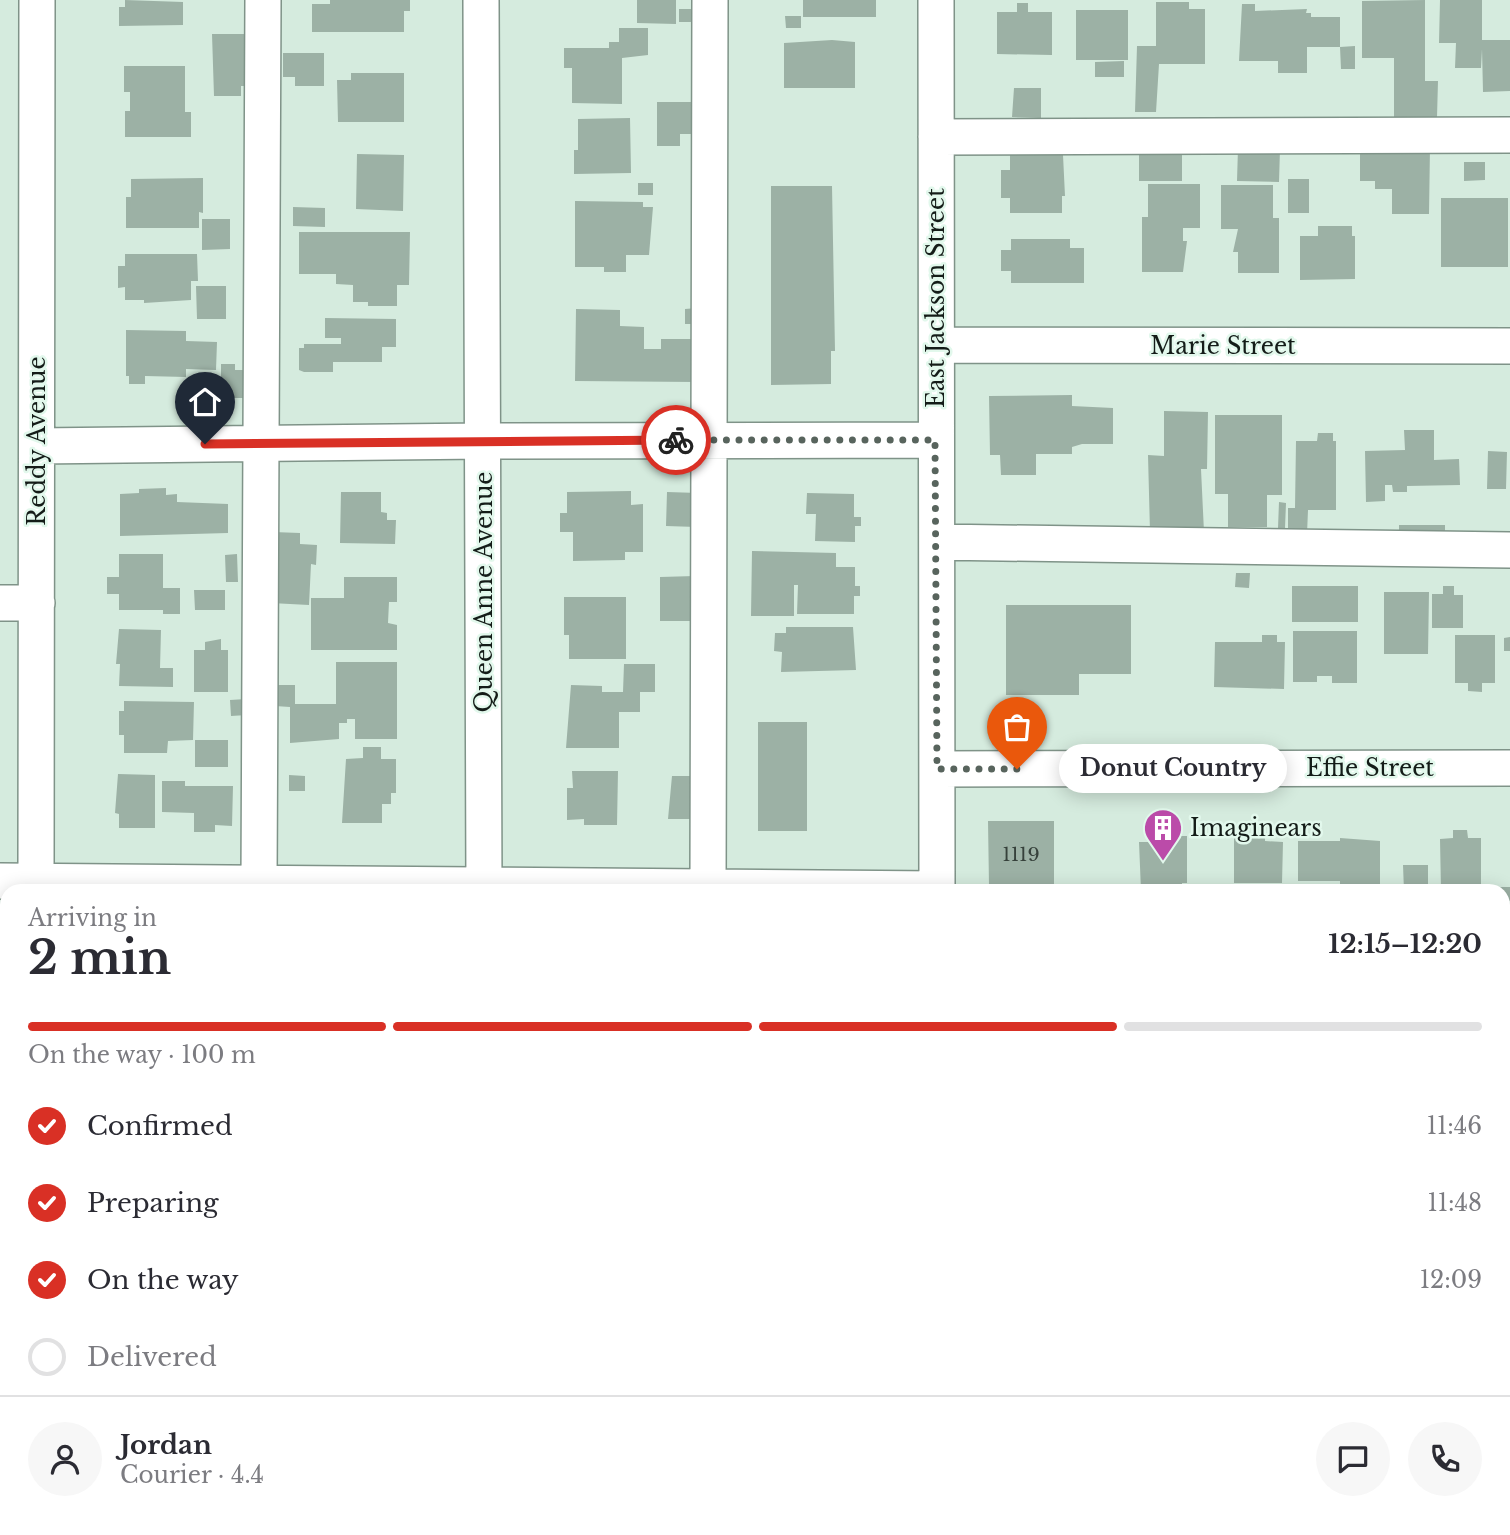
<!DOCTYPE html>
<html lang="en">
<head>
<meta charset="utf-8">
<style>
  :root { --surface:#fff; --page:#f7f7f7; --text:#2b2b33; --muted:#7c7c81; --line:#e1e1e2; --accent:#d93025 }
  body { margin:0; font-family:"Libre Baskerville",serif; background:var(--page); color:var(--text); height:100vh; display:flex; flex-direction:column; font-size:26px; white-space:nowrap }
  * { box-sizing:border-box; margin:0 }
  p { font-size:23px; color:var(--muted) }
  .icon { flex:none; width:38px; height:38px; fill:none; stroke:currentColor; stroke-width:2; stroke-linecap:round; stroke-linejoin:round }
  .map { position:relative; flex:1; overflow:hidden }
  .panel { position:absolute; left:0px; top:884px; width:1510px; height:653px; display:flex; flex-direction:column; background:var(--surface); border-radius:21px 21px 0 0; box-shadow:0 4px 18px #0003 }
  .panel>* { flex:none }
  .pin { position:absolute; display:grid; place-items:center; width:60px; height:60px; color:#fff; margin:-72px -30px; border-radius:50% 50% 50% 0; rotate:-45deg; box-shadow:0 0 7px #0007 }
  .pin .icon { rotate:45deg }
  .courier { position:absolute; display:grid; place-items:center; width:70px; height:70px; margin:-35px; border:5px solid #d93025; border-radius:50%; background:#fff; color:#222; box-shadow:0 2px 9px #0007 }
  .bubble { position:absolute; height:49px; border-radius:24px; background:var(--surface); box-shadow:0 4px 18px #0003; font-size:23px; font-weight:700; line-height:49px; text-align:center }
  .head em { font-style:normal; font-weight:700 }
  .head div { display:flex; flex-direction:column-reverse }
  .head { display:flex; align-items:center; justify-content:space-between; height:119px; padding:0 28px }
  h1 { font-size:46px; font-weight:700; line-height:52px }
  .bar { display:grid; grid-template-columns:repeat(4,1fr); gap:10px 7px; align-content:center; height:84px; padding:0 28px }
  .bar i { height:9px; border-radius:5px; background:var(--line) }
  .bar .active { background:var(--accent) }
  .bar p { grid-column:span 4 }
  .line { display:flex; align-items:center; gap:18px; padding:0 28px; border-top:2px solid var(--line) }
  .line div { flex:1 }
  .round { display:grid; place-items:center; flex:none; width:74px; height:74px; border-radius:37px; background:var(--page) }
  ol { padding:0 28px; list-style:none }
  li { display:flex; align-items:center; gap:21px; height:77px }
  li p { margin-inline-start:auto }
  li .icon { padding:7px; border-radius:50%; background:var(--accent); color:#fff; stroke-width:4 }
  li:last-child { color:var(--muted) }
  li i { width:38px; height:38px; border:4px solid var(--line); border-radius:50% }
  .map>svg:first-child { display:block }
</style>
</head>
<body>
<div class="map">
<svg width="1510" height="1535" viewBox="0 0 1510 1535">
  <rect width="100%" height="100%" fill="#d5ebde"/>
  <!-- built -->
  <path fill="#c3e0d0" d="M 0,920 L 7,920 L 7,1353 L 0,1353 Z"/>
  <!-- building -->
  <path fill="#9cb1a5" d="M 125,0 L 183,2 L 183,25 L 119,26 L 119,7 L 125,7 Z
    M 330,0 L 410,0 L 410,11 L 404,11 L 404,32 L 312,32 L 312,4 L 330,4 Z
    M 637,0 L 676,0 L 676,24 L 637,23 Z
    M 803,0 L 876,0 L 876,17 L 803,17 Z
    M 1425,0 L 1425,81 L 1438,81 L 1437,117 L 1394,117 L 1394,58 L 1362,58 L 1362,1 Z
    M 1440,0 L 1482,0 L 1482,40 L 1510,40 L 1510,91 L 1483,92 L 1482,49 L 1481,68 L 1455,68 L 1456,43 L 1439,43 Z
    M 1156,2 L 1189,2 L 1189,9 L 1205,9 L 1205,64 L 1159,64 L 1156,112 L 1135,112 L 1137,46 L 1156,46 Z
    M 1017,3 L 1028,3 L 1028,12 L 1052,12 L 1052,55 L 997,54 L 997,12 L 1017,12 Z
    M 1242,4 L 1255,4 L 1255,11 L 1307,9 L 1306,13 L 1311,13 L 1311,17 L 1340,17 L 1340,47 L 1307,47 L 1307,73 L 1278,73 L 1278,61 L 1239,61 Z
    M 679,9 L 694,9 L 694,22 L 679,22 Z
    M 1076,10 L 1128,10 L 1128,60 L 1076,60 Z
    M 785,16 L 801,16 L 801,28 L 786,28 Z
    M 619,28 L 648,28 L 648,55 L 622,58 L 622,104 L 572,103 L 572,68 L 564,68 L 564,48 L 609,48 L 609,42 L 619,42 Z
    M 212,34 L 248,34 L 247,86 L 241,86 L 241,96 L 214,96 Z
    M 832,40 L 855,42 L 855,88 L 784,88 L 784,43 Z
    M 1355,46 L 1355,69 L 1341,69 L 1340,47 Z
    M 283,53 L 324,53 L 324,86 L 295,86 L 295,77 L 283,77 Z
    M 1124,61 L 1124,77 L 1095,77 L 1095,62 Z
    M 124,66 L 185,66 L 185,112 L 191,112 L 191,137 L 125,137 L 125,111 L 130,111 L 130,92 L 124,92 Z
    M 351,73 L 404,73 L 404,122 L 338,122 L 337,80 L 351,80 Z
    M 1014,88 L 1041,88 L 1041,118 L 1012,117 Z
    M 657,102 L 694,102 L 694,134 L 680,134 L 680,146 L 657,146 Z
    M 630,118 L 631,173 L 574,174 L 574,150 L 578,150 L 578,119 Z
    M 1430,147 L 1429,214 L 1392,214 L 1392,189 L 1375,189 L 1375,181 L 1360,181 L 1360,150 Z
    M 1139,148 L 1182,148 L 1182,181 L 1139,181 Z
    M 1238,148 L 1280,149 L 1279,182 L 1237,181 Z
    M 357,154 L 404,155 L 403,211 L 356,209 Z
    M 1010,155 L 1063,155 L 1065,196 L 1062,196 L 1062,213 L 1010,213 L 1010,198 L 1001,198 L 1001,170 L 1010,170 Z
    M 1464,162 L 1485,162 L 1485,180 L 1464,181 Z
    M 203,178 L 203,213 L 199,212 L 199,228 L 126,228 L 126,197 L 131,197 L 131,179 Z
    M 1288,179 L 1309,179 L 1309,213 L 1288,213 Z
    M 638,183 L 653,183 L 653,195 L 638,195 Z
    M 1148,184 L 1200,184 L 1200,228 L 1183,228 L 1183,241 L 1187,241 L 1183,272 L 1142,272 L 1142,217 L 1148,217 Z
    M 1221,185 L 1273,185 L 1273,218 L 1279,218 L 1279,273 L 1238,273 L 1238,252 L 1233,252 L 1238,229 L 1221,229 Z
    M 771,186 L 832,186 L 835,351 L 831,351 L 831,384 L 771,385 Z
    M 1441,198 L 1508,198 L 1508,267 L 1441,267 Z
    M 575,201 L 643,202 L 643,207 L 653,207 L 649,255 L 626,255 L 626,272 L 604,272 L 604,267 L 575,267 Z
    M 293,207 L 325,208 L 325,227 L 293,226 Z
    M 202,219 L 230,219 L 230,249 L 202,250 Z
    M 1318,226 L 1352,226 L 1352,236 L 1355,236 L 1355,279 L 1300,280 L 1300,236 L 1318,236 Z
    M 299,232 L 410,232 L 409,285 L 397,285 L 397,306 L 368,306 L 368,302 L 353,302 L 353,285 L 336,284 L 336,274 L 299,274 Z
    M 1011,239 L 1070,239 L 1070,248 L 1084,248 L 1084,283 L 1011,283 L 1011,271 L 1001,271 L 1001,250 L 1011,250 Z
    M 125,254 L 197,254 L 198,281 L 191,281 L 191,300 L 144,303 L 144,300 L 125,300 L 125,287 L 118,288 L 118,266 L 125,266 Z
    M 196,286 L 226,286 L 226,319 L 197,319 Z
    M 697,308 L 697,324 L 685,324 L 685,309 Z
    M 576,309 L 620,310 L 620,326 L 644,327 L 644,349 L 661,349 L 661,339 L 696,339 L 696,382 L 575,381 Z
    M 325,318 L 396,319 L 396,347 L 382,347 L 382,362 L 333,362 L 333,372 L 304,372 L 299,370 L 299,348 L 304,348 L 304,344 L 341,344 L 341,338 L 325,338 Z
    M 126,330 L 186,331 L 186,341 L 217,342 L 216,370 L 186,369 L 186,377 L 145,376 L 145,384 L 129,384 L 129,376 L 126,376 Z
    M 221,364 L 235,364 L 235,370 L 249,370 L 248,398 L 221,398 Z
    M 1072,395 L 1072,406 L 1113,408 L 1113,444 L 1082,444 L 1072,447 L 1072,454 L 1036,454 L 1036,475 L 1001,475 L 1000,455 L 990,455 L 989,396 Z
    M 1164,411 L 1208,412 L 1207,469 L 1201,469 L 1204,532 L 1150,532 L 1148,455 L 1164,456 Z
    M 1215,415 L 1282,415 L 1282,495 L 1267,495 L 1267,527 L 1228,527 L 1228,494 L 1215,494 Z
    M 1404,430 L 1434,430 L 1434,460 L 1459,459 L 1460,485 L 1407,486 L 1407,492 L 1393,492 L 1392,485 L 1385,485 L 1385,501 L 1366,502 L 1365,451 L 1405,450 Z
    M 1318,433 L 1333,433 L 1333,441 L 1336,441 L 1336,510 L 1308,510 L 1307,534 L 1288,533 L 1288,508 L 1295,508 L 1296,441 L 1317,441 Z
    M 1488,451 L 1507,452 L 1506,489 L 1487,489 Z
    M 166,488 L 166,495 L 177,494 L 177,502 L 228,504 L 228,533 L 120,536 L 120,494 L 139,493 L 139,489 Z
    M 631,491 L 631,505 L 643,504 L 643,552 L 625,552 L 625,560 L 573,561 L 573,532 L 560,532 L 560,513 L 567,513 L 567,492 Z
    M 341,492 L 381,492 L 381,512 L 387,513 L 387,520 L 396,520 L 395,544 L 340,543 Z
    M 667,492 L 698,493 L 697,527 L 666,526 Z
    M 807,493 L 854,494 L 854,517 L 861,517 L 861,526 L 855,526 L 855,542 L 815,541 L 816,514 L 806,514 Z
    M 1279,502 L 1286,503 L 1285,528 L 1278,528 Z
    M 1399,525 L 1445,525 L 1445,538 L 1399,538 Z
    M 273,532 L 300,533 L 300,544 L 317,545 L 316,565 L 311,564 L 309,605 L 271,603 Z
    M 752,551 L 836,553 L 836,567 L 855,567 L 855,586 L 860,586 L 860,596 L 854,596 L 854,614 L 797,614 L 798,585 L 794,585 L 794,616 L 751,616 Z
    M 119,554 L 163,554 L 163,588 L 180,588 L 180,614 L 163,614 L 163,610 L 119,610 L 119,594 L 107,594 L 107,577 L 119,577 Z
    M 237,554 L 238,582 L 226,582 L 225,555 Z
    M 1236,573 L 1250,573 L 1249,588 L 1235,587 Z
    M 695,576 L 696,621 L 660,621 L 660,577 Z
    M 344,577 L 397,577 L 397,602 L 389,602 L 388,623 L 397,625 L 397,650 L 311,650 L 311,598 L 344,598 Z
    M 1292,586 L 1358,586 L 1358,622 L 1292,622 Z
    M 1443,586 L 1454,586 L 1454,595 L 1463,595 L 1463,628 L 1432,628 L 1432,594 L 1443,594 Z
    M 194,590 L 225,590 L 225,610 L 195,610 Z
    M 1384,592 L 1429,592 L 1428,654 L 1384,654 Z
    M 564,597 L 626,597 L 626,659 L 569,659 L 569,635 L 564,635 Z
    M 1006,605 L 1131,605 L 1131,674 L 1079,674 L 1079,695 L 1006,695 Z
    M 786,627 L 853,627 L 856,670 L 781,672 L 782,652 L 774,651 L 775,633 L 786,633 Z
    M 119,629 L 161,630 L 160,668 L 173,668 L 173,687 L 119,686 L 120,664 L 116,664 Z
    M 1293,631 L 1357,631 L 1357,683 L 1332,683 L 1332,676 L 1317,676 L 1317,682 L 1293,682 Z
    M 1262,635 L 1277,635 L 1277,642 L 1285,642 L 1284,689 L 1214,687 L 1215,642 L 1262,642 Z
    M 1455,635 L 1495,635 L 1495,683 L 1482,683 L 1482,692 L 1468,691 L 1468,683 L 1455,683 Z
    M 1510,637 L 1510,651 L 1504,651 L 1504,638 Z
    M 221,639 L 221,650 L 228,650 L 228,692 L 194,692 L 194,650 L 205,650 L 205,642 Z
    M 336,662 L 397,662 L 397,739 L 355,739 L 355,719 L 347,719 L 347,723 L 339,723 L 339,739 L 290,743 L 290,707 L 275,706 L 275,685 L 295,685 L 295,704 L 336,704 Z
    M 624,664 L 655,664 L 655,692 L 640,692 L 640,712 L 619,712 L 619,748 L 566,748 L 571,685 L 602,686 L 602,692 L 623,692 Z
    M 246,699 L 247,715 L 231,716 L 230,700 Z
    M 124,701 L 194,702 L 193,740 L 168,741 L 167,753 L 124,753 L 124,735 L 119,735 L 119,711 L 124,711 Z
    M 758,722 L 807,722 L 807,831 L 758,831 Z
    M 195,740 L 228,740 L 228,767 L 195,767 Z
    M 363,747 L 381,747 L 381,759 L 396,759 L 396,793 L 391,793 L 391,804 L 382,804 L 382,823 L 342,823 L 346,759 L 363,758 Z
    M 572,771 L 618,771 L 617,825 L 584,825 L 584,819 L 567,820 L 567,788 L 573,788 Z
    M 118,774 L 155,775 L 155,828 L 119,828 L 119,814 L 115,813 Z
    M 289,775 L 305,776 L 305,791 L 289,791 Z
    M 672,776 L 692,776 L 692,819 L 668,819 Z
    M 162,781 L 185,781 L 185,786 L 233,786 L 232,826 L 215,825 L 215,832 L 194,832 L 194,813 L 162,812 Z
    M 988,821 L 1054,821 L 1054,886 L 989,886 Z
    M 1453,830 L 1467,830 L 1468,838 L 1481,838 L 1481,891 L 1441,891 L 1440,839 L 1453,838 Z
    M 1234,835 L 1265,836 L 1265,841 L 1283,842 L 1282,883 L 1234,883 Z
    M 1156,836 L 1187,836 L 1187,883 L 1182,883 L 1182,891 L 1141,891 L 1139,842 L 1156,842 Z
    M 1340,838 L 1380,841 L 1380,891 L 1340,891 L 1340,881 L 1298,881 L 1298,841 L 1340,841 Z
    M 1403,865 L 1428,865 L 1428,891 L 1404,891 Z
    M 1498,887 L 1510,887 L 1510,901 L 1503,901 L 1503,891 L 1498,891 Z
    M 1504,988 L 1510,988 L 1510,1003 L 1504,1003 Z
    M 7,1019 L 7,1105 L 0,1105 L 0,1020 Z
    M 1503,1473 L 1510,1473 L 1510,1509 L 1503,1509 Z
    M 119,1530 L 217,1530 L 217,1535 L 119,1535 Z
    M 339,1530 L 392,1530 L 392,1535 L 339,1535 Z"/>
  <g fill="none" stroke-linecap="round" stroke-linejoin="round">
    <!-- minor casing -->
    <g stroke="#7f9388" stroke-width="38">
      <path id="minor" d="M 481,0 L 484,891
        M 936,0 L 937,891
        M 936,137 L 1510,135
        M 937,345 L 1510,346
        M 37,446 L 483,441 L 935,440
        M 937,542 L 1510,550
        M 0,603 L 37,603
        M 937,769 L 1510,768
        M 0,881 L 937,889
        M 36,881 L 37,0
        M 259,883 L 263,0
        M 708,891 L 710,0
        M 1503,973 L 1510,973
        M 1503,1188 L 1510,1188
        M 0,1382 L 7,1382
        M 1503,1392 L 1510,1392
        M 24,1530 L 24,1535
        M 485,1530 L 485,1535
        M 942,1530 L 942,1535
        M 1089,1530 L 1089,1535
        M 262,1535 L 262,1530"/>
    </g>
    <!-- minor -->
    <use href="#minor" stroke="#fff" stroke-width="35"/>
  </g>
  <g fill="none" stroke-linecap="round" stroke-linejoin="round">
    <!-- done -->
    <path stroke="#58645d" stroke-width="7" stroke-dasharray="0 12.6" d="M 676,440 L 935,440 L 937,769 L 1017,769"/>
    <!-- route -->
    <path stroke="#d93025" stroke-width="9" d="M 205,444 L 676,440"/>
  </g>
  <!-- icons -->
  <defs>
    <g id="building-pin" transform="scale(2.0125)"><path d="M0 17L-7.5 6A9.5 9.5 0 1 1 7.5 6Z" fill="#bb4ba9" stroke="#e2f8ec"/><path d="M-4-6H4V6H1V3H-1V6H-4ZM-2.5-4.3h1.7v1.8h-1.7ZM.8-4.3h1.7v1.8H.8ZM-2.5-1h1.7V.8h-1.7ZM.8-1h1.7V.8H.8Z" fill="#fff"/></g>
  </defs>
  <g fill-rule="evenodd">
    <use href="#building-pin" x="1163" y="828"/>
  </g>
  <g text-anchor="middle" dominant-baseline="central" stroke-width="5" stroke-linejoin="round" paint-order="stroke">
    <!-- number labels -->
    <g font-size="19" fill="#36413b">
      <text x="1021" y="854">1119</text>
    </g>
    <!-- street labels -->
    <g font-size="23" fill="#141c18" stroke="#e2f8ec">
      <text transform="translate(936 298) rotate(-90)">East Jackson Street</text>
      <text x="1223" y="346">Marie Street</text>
      <text transform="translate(37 441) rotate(-90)">Reddy Avenue</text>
      <text transform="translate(484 592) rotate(-90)">Queen Anne Avenue</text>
      <text x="1370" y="768">Effie Street</text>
    </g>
    <!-- poi labels -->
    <g font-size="23" fill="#141c18" stroke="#e2f8ec" text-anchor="start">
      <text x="1190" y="828">Imaginears</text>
    </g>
  </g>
</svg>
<div class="pin" style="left:1017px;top:769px;background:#ea580c"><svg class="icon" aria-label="bag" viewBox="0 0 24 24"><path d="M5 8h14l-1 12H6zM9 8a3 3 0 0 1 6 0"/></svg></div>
<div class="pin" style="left:205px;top:444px;background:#1f2937"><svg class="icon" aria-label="home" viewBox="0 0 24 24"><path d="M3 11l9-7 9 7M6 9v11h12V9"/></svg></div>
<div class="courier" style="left:676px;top:440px"><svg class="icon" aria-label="bike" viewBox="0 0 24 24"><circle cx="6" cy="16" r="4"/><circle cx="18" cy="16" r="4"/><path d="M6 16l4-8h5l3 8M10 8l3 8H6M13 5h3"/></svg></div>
<div class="bubble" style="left:1059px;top:744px;width:228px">Donut Country</div>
<section class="panel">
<div class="head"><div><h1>2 min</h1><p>Arriving in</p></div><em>12:15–12:20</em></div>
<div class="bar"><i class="active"></i><i class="active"></i><i class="active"></i><i></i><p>On the way · 100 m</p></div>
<ol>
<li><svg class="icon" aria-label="check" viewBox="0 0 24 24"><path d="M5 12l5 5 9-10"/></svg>Confirmed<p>11:46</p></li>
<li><svg class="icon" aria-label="check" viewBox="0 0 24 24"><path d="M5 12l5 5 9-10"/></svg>Preparing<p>11:48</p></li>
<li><svg class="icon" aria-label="check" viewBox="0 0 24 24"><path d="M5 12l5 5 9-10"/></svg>On the way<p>12:09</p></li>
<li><i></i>Delivered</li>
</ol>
<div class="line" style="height:126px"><a class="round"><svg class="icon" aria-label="person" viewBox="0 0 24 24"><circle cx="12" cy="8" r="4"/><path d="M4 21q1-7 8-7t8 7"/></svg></a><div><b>Jordan</b><p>Courier · 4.4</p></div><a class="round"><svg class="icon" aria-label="chat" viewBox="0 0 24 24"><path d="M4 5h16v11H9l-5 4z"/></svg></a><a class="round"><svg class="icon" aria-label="phone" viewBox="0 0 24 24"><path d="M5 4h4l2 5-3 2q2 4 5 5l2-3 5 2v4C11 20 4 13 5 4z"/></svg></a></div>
</section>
</div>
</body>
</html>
